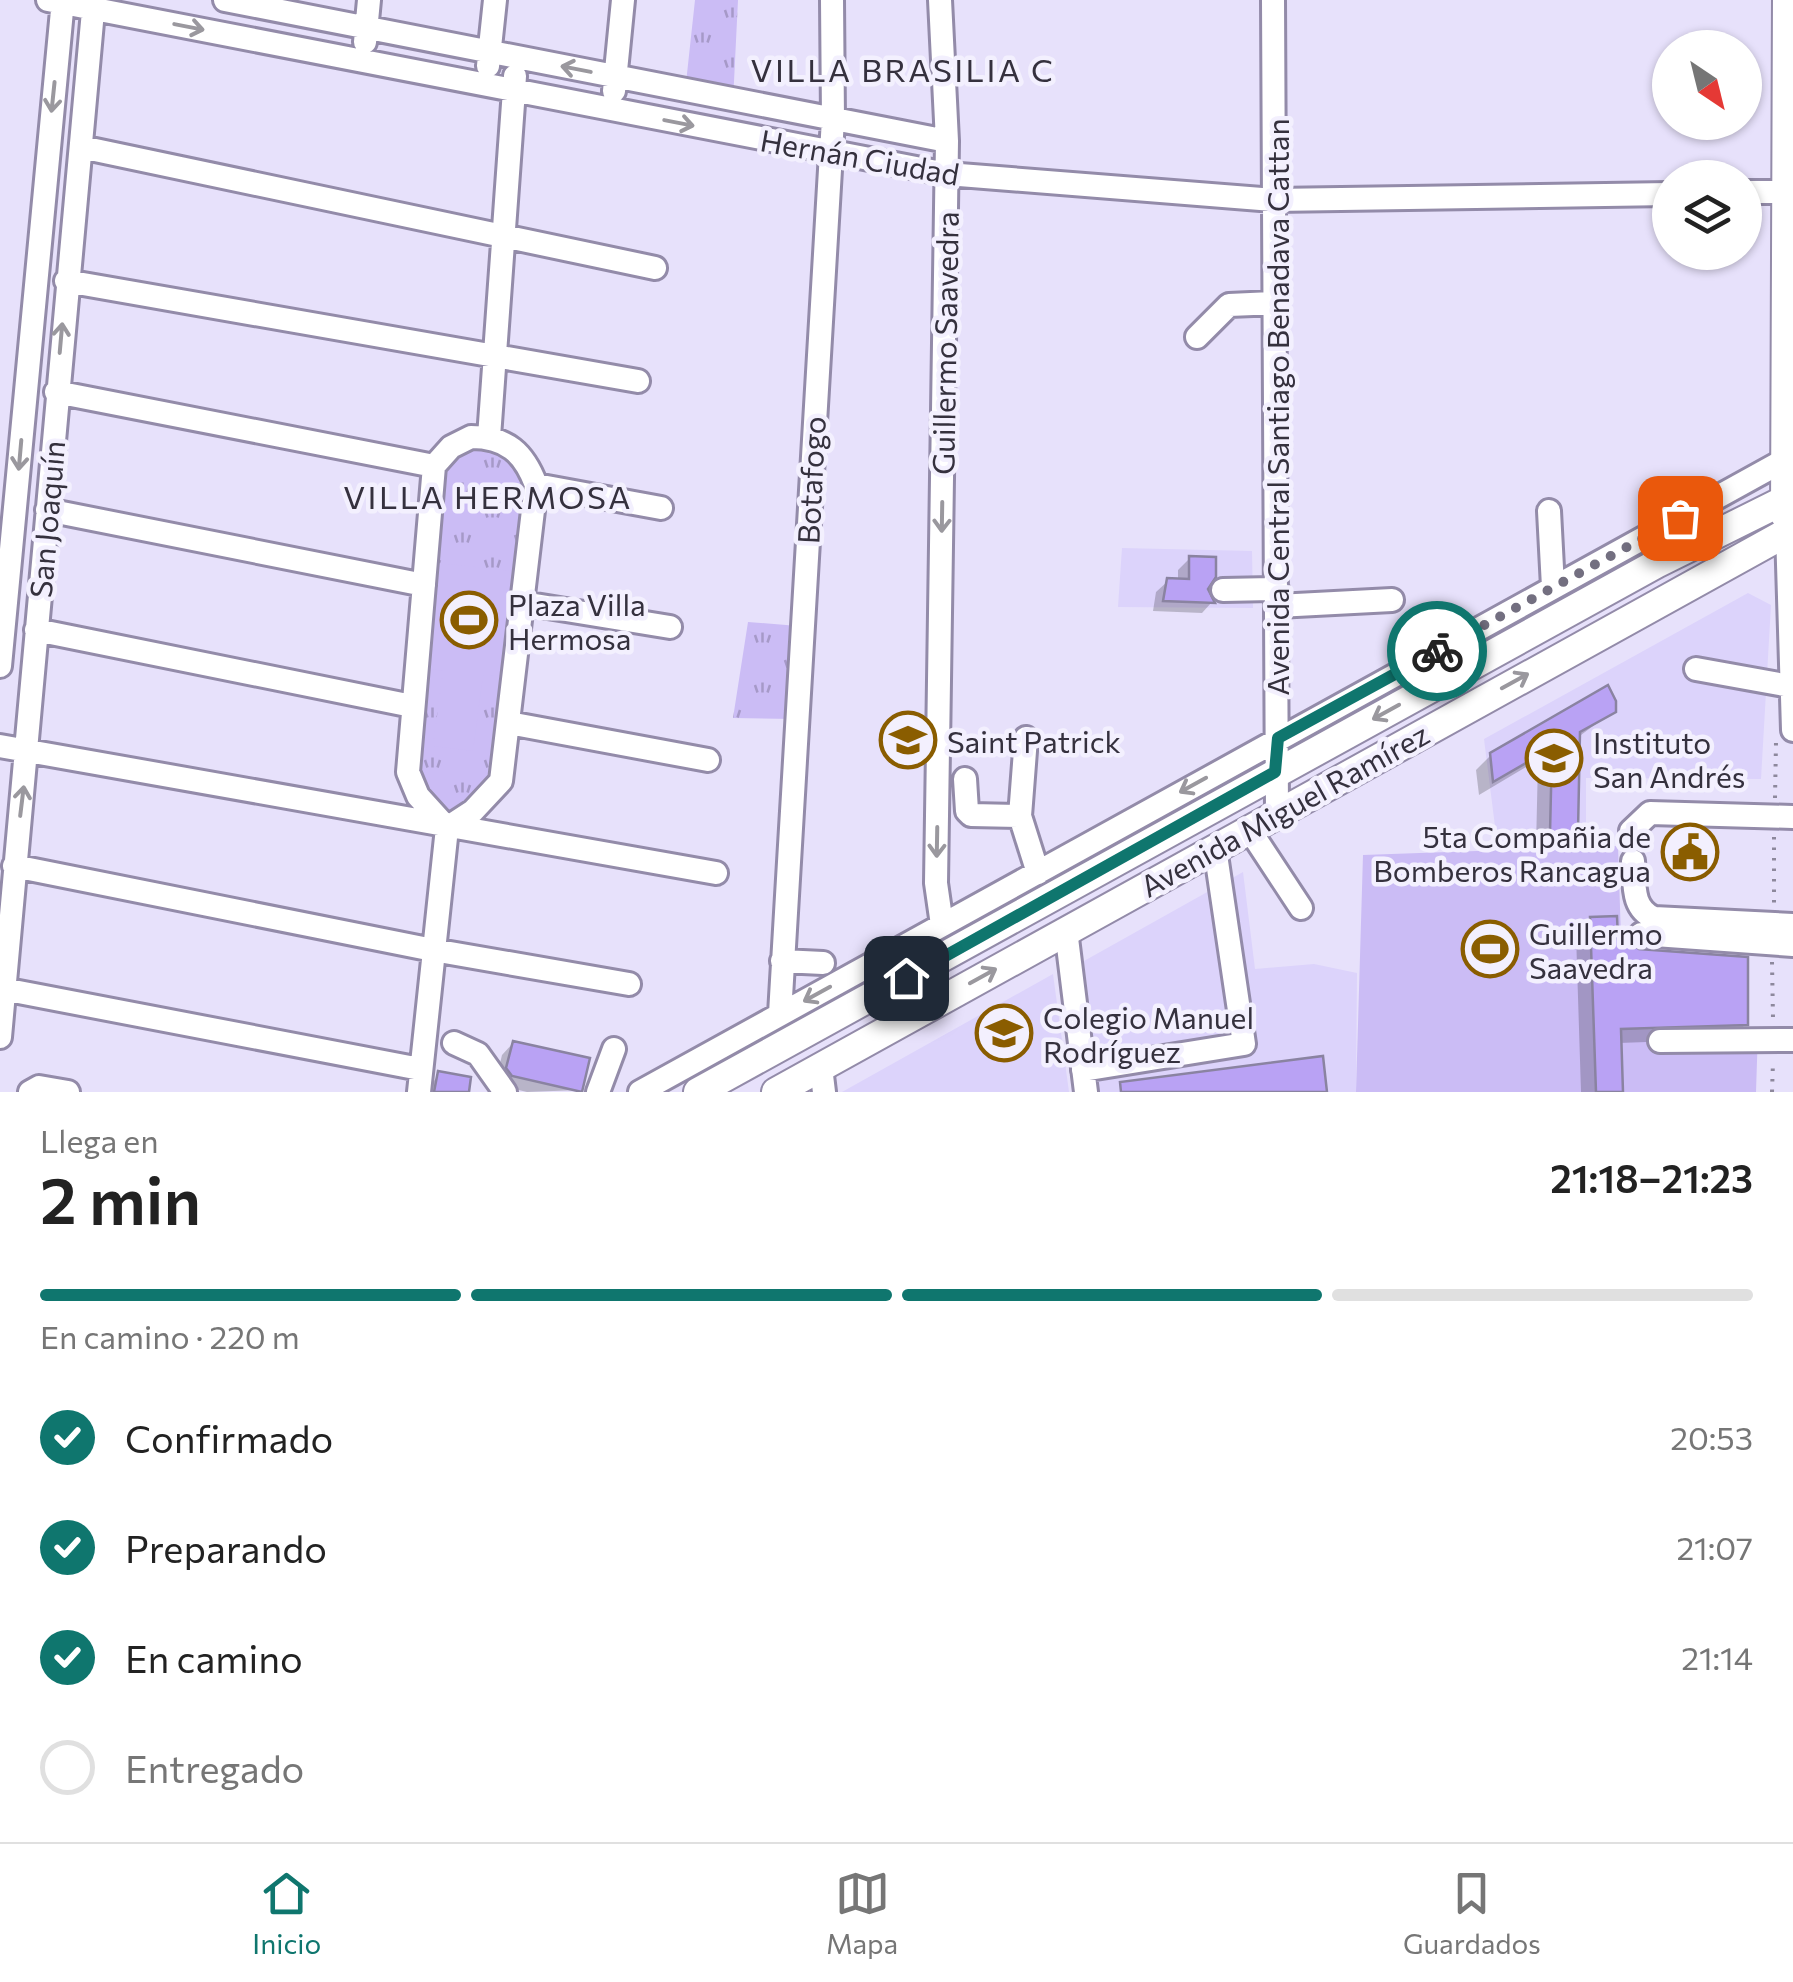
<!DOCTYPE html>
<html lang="es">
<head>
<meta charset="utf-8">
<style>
  :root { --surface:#fff; --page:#f6f6f6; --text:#222; --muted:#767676; --line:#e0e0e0; --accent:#0f766e }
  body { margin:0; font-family:Commissioner,sans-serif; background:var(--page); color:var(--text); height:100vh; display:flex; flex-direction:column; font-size:38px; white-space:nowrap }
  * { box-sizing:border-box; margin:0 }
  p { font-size:32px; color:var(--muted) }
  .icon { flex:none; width:55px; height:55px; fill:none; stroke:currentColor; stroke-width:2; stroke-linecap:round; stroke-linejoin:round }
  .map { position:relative; height:1092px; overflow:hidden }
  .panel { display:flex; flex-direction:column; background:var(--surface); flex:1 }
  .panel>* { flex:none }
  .needle { width:65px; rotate:145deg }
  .fabs { position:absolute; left:1652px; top:30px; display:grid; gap:20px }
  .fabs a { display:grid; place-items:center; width:110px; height:110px; border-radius:50%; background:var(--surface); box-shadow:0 2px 8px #0004; font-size:50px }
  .pin { position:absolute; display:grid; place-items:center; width:85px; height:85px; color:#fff; margin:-42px; border-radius:20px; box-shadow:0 5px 15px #0006 }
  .courier { position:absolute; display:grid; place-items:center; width:100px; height:100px; margin:-50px; border:8px solid #0f766e; border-radius:50%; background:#fff; color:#222; box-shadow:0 2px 12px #0007 }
  .headline em { font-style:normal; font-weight:600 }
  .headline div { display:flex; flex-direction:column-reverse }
  .headline { display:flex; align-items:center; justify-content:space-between; height:170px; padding:0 40px }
  h1 { font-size:65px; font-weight:600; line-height:75px }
  .bar { display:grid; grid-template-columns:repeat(4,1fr); gap:15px 10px; align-content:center; height:120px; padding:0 40px }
  .bar i { height:12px; border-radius:8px; background:var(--line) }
  .bar .active { background:var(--accent) }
  .bar p { grid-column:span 4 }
  ol { padding:0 40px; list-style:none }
  li { display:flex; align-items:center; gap:30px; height:110px }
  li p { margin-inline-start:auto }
  li .icon { padding:10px; border-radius:50%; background:var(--accent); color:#fff; stroke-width:4 }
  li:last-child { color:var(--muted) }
  li i { width:55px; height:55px; border:5px solid var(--line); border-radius:50% }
  .dock { display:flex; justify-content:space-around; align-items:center; height:140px; border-top:2px solid var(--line); background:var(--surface); font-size:28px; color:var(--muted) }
  .dock a { display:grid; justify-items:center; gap:5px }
  .dock .active { color:var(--accent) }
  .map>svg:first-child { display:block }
</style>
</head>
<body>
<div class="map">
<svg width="1793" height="1092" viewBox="0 0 1793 1092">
  <defs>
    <pattern id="park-tufts" width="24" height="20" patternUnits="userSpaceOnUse" patternTransform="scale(2.5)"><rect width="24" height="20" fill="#cbbcf5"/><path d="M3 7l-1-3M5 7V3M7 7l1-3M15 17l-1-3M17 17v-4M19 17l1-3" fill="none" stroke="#a699c8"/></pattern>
  </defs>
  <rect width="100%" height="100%" fill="#e7e1fb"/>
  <!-- built -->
  <path fill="#dcd3fb" d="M 1122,548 L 1252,551 L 1253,608 L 1118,607 Z
    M 1748,593 L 1771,605 L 1761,779 L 1586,778 L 1586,847 L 1498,850 L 1484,739 Z
    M 1243,872 L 1255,969 L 1314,964 L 1357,973 L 1356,1092 L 1099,1092 L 1084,961 Z
    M 1053,974 L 1069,1092 L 842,1092 Z"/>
  <!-- park -->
  <path fill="url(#park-tufts)" d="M 695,0 L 738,0 L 733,102 L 685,92 Z
    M 471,437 L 527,461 L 501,781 L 447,828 L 418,796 L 412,706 L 434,466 Z
    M 748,622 L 798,626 L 792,719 L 733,718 Z"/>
  <!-- garden -->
  <path fill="#cbbcf5" d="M 438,563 L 512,571 L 501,676 L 483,675 L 473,751 L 433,746 L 443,671 L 426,668 Z
    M 1618,846 L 1624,1029 L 1758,1030 L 1756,1092 L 1356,1092 L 1363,855 Z"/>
  <!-- shadow -->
  <path fill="#0003" d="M 1190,558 L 1212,602 L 1202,613 L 1153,611 L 1156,592 L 1168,581 L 1178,581 L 1178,570 Z
    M 1613,711 L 1577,738 L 1576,831 L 1560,846 L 1536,847 L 1538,760 L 1479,795 L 1476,770 L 1491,755 Z
    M 1591,919 L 1616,942 L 1746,1024 L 1730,1039 L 1619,1043 L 1621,1092 L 1581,1092 L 1576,934 Z
    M 513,1043 L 580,1090 L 527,1092 L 501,1086 L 496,1080 L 502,1055 Z
    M 439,1074 L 466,1092 L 426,1092 Z"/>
  <!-- building -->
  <path fill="#b9a2f4" stroke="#8a83a1" stroke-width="2.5" d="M 1189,556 L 1216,557 L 1216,577 L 1208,589 L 1215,603 L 1163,601 L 1167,578 L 1189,579 Z
    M 1608,685 L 1616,701 L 1616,712 L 1580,732 L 1578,832 L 1550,833 L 1552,748 L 1493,782 L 1490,753 Z
    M 1617,916 L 1618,939 L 1627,939 L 1639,949 L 1748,957 L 1748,1025 L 1621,1029 L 1623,1092 L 1596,1092 L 1590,917 Z
    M 513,1041 L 590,1058 L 582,1092 L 512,1076 L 506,1068 Z
    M 1323,1056 L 1327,1092 L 1121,1092 L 1120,1082 Z
    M 438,1071 L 471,1077 L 469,1092 L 434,1092 Z"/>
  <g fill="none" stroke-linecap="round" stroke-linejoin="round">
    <!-- minor casing -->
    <g stroke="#938ba9" stroke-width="28">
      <path id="minor" d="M 48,0 L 947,174 L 1274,200 L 1670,194
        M 225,0 L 947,141
        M 940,0 L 947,141 L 936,883 L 942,925
        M 1273,0 L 1277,813
        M 365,42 L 369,0
        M 488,66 L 495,0
        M 614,91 L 623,0
        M 81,147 L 655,268
        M 1745,192 L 1785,192
        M 66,281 L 638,381
        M 1197,337 L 1229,305 L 1275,303
        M 56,392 L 434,466
        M 471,437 C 507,437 524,453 536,485 L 501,781 L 473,811 L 447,828 L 418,796 L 408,772 L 434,466 L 451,447 Z
        M 489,437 L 515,76
        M 536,485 L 661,508
        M 47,510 L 424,585
        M 1549,511 L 1553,587
        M 1787,531 L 1793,730
        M 1223,590 L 1277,589
        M 523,603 L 670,627
        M 1277,606 L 1392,600
        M 36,630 L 412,706
        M 0,666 L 63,0
        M 1696,669 L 1790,686
        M 509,723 L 708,760
        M 0,746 L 716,873
        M 965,779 L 967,811 L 971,815 L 1020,816 L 1038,873
        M 1020,816 L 1026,738
        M 1249,829 L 1301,908
        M 1631,831 L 1650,813 L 1793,817
        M 1633,861 C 1635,884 1631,908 1654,918 L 1793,925
        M 14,866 L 433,950 L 629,984
        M 1066,930 L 1086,1092
        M 1641,934 L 1793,945
        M 782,961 L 823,963
        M 3,989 L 420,1069
        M 780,1014 L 833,119 L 832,0
        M 0,1037 L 94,0
        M 1660,1041 L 1793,1040
        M 454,1043 L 478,1054 L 505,1092
        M 821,1067 L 824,1092
        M 1083,1070 L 1244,1044 L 1215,848
        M 30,1092 L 39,1087 L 68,1092
        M 419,1092 L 447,828
        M 598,1092 L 614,1049
        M 640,1092 L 1783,461"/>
    </g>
    <!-- major casing -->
    <g stroke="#938ba9" stroke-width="32">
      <path id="major" d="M 1785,515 L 1787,0
        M 698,1092 L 1656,564 L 1793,496
        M 776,1092 L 1793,529"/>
    </g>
    <!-- path -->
    <path stroke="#8d889c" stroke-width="4" stroke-dasharray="2.5 8" stroke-linecap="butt" d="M 1775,798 L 1776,742
      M 1774,837 L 1774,903
      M 1772,962 L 1773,1018
      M 1772,1092 L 1773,1062"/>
    <!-- minor -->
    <use href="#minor" stroke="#fff" stroke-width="22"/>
    <!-- major -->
    <use href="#major" stroke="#fff" stroke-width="28"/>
  </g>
  <!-- one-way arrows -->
  <defs><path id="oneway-shaft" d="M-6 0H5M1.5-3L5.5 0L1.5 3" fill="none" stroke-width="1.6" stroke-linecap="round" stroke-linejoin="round" transform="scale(2.5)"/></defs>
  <g stroke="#9a989e">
    <use href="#oneway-shaft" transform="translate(189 27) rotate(11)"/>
    <use href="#oneway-shaft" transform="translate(576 69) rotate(-169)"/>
    <use href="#oneway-shaft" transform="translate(53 97) rotate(96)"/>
    <use href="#oneway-shaft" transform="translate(679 123) rotate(11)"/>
    <use href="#oneway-shaft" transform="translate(61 338) rotate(-85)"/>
    <use href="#oneway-shaft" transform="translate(20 455) rotate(95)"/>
    <use href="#oneway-shaft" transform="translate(942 517) rotate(91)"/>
    <use href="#oneway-shaft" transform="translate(1515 681) rotate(-29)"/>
    <use href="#oneway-shaft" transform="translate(1386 712) rotate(151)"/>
    <use href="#oneway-shaft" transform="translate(1193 785) rotate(151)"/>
    <use href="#oneway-shaft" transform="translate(22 801) rotate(-83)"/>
    <use href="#oneway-shaft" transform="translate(937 842) rotate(91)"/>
    <use href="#oneway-shaft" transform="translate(983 976) rotate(-29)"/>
    <use href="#oneway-shaft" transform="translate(817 994) rotate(151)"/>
  </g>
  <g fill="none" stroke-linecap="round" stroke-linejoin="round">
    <!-- done -->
    <path stroke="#736f80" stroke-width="10" stroke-dasharray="0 18" d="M 1437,651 L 1680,518"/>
    <!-- route -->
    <path stroke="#0f766e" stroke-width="12" d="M 906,978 L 1275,772 L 1278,738 L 1437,651"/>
  </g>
  <!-- icons -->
  <defs>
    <g id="stadium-ring" transform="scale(2.875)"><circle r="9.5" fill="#f3f0fe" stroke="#8a5d00" stroke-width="1.5"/><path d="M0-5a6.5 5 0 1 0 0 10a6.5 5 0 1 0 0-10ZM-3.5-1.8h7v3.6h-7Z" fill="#8a5d00"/></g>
    <g id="school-ring" transform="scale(2.875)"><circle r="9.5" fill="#f3f0fe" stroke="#8a5d00" stroke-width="1.5"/><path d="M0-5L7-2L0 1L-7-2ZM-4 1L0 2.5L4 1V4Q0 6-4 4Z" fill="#8a5d00"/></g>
    <g id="civic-ring" transform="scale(2.875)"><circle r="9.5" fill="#f3f0fe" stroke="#8a5d00" stroke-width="1.5"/><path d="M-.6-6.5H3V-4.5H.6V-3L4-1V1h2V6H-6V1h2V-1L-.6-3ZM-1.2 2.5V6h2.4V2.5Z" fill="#8a5d00"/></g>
  </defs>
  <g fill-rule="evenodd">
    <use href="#stadium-ring" x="469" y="620"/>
    <use href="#school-ring" x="908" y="740"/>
    <use href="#school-ring" x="1554" y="758"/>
    <use href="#civic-ring" x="1690" y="852"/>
    <use href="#stadium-ring" x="1490" y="949"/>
    <use href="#school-ring" x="1004" y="1033"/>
  </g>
  <g text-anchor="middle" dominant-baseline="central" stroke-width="9" stroke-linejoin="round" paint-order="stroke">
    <!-- street labels -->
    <g font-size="30" fill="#35313e" stroke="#f3f0fe">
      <text transform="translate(860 156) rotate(10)">Hernán Ciudad</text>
      <text transform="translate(944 343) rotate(-89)">Guillermo Saavedra</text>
      <text transform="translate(1276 407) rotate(-90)">Avenida Central Santiago Benadava Cattan</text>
      <text transform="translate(810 480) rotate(-87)">Botafogo</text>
      <text transform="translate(46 519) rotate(-85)">San Joaquín</text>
      <text transform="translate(1284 809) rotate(-29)">Avenida Miguel Ramírez</text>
    </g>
    <!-- poi labels -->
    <g font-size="30" fill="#35313e" stroke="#f3f0fe" text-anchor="start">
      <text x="508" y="603">Plaza Villa<tspan x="508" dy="34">Hermosa</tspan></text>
      <text x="947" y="740">Saint Patrick</text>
      <text x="1593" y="741">Instituto<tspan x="1593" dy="34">San Andrés</tspan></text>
      <text x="1651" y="835" text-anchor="end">5ta Compañia de<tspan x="1651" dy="34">Bomberos Rancagua</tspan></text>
      <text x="1529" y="932">Guillermo<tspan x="1529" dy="34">Saavedra</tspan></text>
      <text x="1043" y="1016">Colegio Manuel<tspan x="1043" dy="34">Rodríguez</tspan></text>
    </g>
    <!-- neighbourhood labels -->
    <g font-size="32" letter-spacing="2.5" fill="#35313e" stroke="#f3f0fe">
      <text x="903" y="69">VILLA BRASILIA C</text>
      <text x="488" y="496">VILLA HERMOSA</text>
    </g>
  </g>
</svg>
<div class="fabs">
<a><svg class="needle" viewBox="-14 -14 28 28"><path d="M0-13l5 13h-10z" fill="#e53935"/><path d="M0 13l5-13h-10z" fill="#767676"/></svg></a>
<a><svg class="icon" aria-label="layers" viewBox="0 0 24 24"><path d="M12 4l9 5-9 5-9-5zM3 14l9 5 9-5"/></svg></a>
</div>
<div class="pin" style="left:1680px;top:518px;background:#ea580c"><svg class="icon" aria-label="bag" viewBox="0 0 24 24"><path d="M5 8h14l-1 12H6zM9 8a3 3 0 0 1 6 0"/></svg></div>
<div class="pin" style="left:906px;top:978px;background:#1f2937"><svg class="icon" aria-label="home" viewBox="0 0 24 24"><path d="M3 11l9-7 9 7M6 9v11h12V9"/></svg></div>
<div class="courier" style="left:1437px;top:651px"><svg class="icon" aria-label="bike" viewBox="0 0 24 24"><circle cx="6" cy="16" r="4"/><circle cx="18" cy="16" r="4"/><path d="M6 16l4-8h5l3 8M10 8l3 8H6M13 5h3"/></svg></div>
</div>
<section class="panel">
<div class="headline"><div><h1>2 min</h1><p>Llega en</p></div><em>21:18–21:23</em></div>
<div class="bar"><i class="active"></i><i class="active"></i><i class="active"></i><i></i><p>En camino · 220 m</p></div>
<ol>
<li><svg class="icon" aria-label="check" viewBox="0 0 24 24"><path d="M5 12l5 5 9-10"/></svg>Confirmado<p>20:53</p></li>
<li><svg class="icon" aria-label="check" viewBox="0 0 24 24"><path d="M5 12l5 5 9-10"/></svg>Preparando<p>21:07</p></li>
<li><svg class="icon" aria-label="check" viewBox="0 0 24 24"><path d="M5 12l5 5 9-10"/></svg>En camino<p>21:14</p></li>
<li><i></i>Entregado</li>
</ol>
</section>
<nav class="dock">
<a class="active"><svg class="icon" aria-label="home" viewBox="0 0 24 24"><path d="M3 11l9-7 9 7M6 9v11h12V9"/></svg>Inicio</a>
<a><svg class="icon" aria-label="map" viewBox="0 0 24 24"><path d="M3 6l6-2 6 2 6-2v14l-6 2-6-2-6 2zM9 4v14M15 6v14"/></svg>Mapa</a>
<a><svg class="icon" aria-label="saved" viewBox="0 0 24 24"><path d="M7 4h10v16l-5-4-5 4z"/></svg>Guardados</a>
</nav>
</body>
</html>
